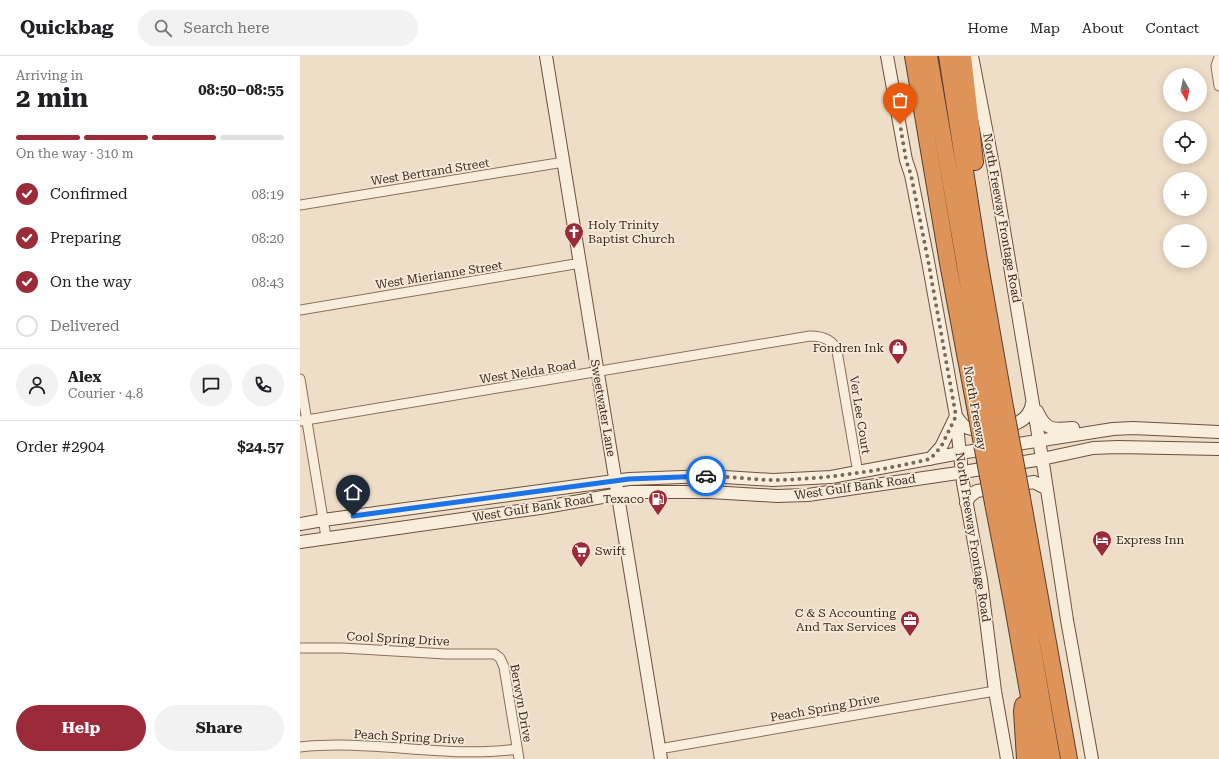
<!DOCTYPE html>
<html lang="en">
<head>
<meta charset="utf-8">
<style>
  :root { --surface:#fff; --page:#f2f2f2; --text:#202124; --muted:#757577; --line:#e0e0e0; --accent:#9b2b39 }
  body { margin:0; font-family:"Roboto Serif",serif; background:var(--page); color:var(--text); height:100vh; display:flex; flex-direction:column; font-size:15px; white-space:nowrap }
  * { box-sizing:border-box; margin:0 }
  p { font-size:13px; color:var(--muted) }
  .icon { flex:none; width:22px; height:22px; fill:none; stroke:currentColor; stroke-width:2; stroke-linecap:round; stroke-linejoin:round }
  .map { position:relative; flex:1; overflow:hidden }
  .sheet { display:flex; flex-direction:column; background:var(--surface); width:300px }
  .sheet>* { flex:none }
  .needle { width:26px; rotate:171deg }
  .controls { position:absolute; left:863px; top:12px; display:grid; gap:8px }
  .controls a { display:grid; place-items:center; width:44px; height:44px; border-radius:50%; background:var(--surface); box-shadow:0 2px 10px #0003; font-size:20px }
  .pin { position:absolute; display:grid; place-items:center; width:34px; height:34px; color:#fff; margin:-41px -17px; border-radius:50% 50% 50% 0; rotate:-45deg; box-shadow:0 0 4px #0007 }
  .pin .icon { rotate:45deg }
  .courier { position:absolute; display:grid; place-items:center; width:40px; height:40px; margin:-20px; border:3px solid #1a73e8; border-radius:50%; background:#fff; color:#222; box-shadow:0 1px 5px #0007 }
  .head em { font-style:normal; font-weight:700 }
  .head div { display:flex; flex-direction:column-reverse }
  .head { display:flex; align-items:center; justify-content:space-between; height:68px; padding:0 16px }
  h1 { font-size:26px; font-weight:700; line-height:30px }
  .bar { display:grid; grid-template-columns:repeat(4,1fr); gap:6px 4px; align-content:center; height:48px; padding:0 16px }
  .bar i { height:5px; border-radius:3px; background:var(--line) }
  .bar .current { background:var(--accent) }
  .bar p { grid-column:span 4 }
  .line { display:flex; align-items:center; gap:10px; padding:0 16px; border-top:1px solid var(--line) }
  .line div { flex:1 }
  .round { display:grid; place-items:center; flex:none; width:42px; height:42px; border-radius:21px; background:var(--page) }
  ol { padding:0 16px; list-style:none }
  li { display:flex; align-items:center; gap:12px; height:44px }
  li p { margin-inline-start:auto }
  li .icon { padding:4px; border-radius:50%; background:var(--accent); color:#fff; stroke-width:4 }
  li:last-child { color:var(--muted) }
  li i { width:22px; height:22px; border:2px solid var(--line); border-radius:50% }
  .cta { display:flex; gap:8px; margin-top:auto; padding:8px 16px }
  .cta a { flex:1; height:46px; border-radius:24px; background:var(--accent); color:#fff; font-size:16px; font-weight:700; line-height:46px; text-align:center }
  .cta a+a { background:var(--page); color:var(--text) }
  header { display:flex; align-items:center; gap:24px; box-sizing:border-box; height:56px; padding:0 20px; background:var(--surface); border-bottom:1px solid var(--line) }
  header strong { font-size:19px }
  nav { display:flex; gap:22px; margin-inline-start:auto; font-size:14px }
  .search { width:280px; height:36px; background:var(--page); display:flex; align-items:center; gap:10px; box-sizing:border-box; padding:0 14px; border-radius:22px; color:var(--muted); font-size:15px }
  main { display:flex; flex:1; min-height:0 }
  .map>svg:first-child { display:block }
</style>
</head>
<body>
<header>
<strong>Quickbag</strong>
<div class="search"><svg class="icon" aria-label="search" viewBox="0 0 24 24"><circle cx="10" cy="10" r="6"/><path d="M15 15l6 6"/></svg>Search here</div>
<nav><a>Home</a><a>Map</a><a>About</a><a>Contact</a></nav>
</header>
<main>
<section class="sheet">
<div class="head"><div><h1>2 min</h1><p>Arriving in</p></div><em>08:50–08:55</em></div>
<div class="bar"><i class="current"></i><i class="current"></i><i class="current"></i><i></i><p>On the way · 310 m</p></div>
<ol>
<li><svg class="icon" aria-label="check" viewBox="0 0 24 24"><path d="M5 12l5 5 9-10"/></svg>Confirmed<p>08:19</p></li>
<li><svg class="icon" aria-label="check" viewBox="0 0 24 24"><path d="M5 12l5 5 9-10"/></svg>Preparing<p>08:20</p></li>
<li><svg class="icon" aria-label="check" viewBox="0 0 24 24"><path d="M5 12l5 5 9-10"/></svg>On the way<p>08:43</p></li>
<li><i></i>Delivered</li>
</ol>
<div class="line" style="height:72px"><a class="round"><svg class="icon" aria-label="person" viewBox="0 0 24 24"><circle cx="12" cy="8" r="4"/><path d="M4 21q1-7 8-7t8 7"/></svg></a><div><b>Alex</b><p>Courier · 4.8</p></div><a class="round"><svg class="icon" aria-label="chat" viewBox="0 0 24 24"><path d="M4 5h16v11H9l-5 4z"/></svg></a><a class="round"><svg class="icon" aria-label="phone" viewBox="0 0 24 24"><path d="M5 4h4l2 5-3 2q2 4 5 5l2-3 5 2v4C11 20 4 13 5 4z"/></svg></a></div>
<div class="line" style="height:52px"><div>Order #2904</div><b>$24.57</b></div>
<div class="cta"><a>Help</a><a>Share</a></div>
</section>
<div class="map">
<svg width="919" height="703" viewBox="0 0 919 703">
  <rect width="100%" height="100%" fill="#efdec7"/>
  <g fill="none" stroke-linecap="round" stroke-linejoin="round">
    <!-- street casing -->
    <g stroke="#8b705c" stroke-width="11">
      <path id="street" d="M 919,1 L 916,10 L 919,30
        M 0,149 L 264,106
        M 0,254 L 281,207
        M 0,323 L 26,481
        M 0,365 L 510,280 C 523,280 533,284 537,295 L 558,417
        M 0,592 L 42,592 L 146,598 L 195,598 L 200,602 L 204,611 L 219,703
        M 0,691 C 72,683 146,703 217,693
        M 359,693 L 695,635"/>
    </g>
    <!-- secondary casing -->
    <g stroke="#6d513f" stroke-width="14">
      <path id="secondary" d="M 246,0 L 361,703
        M 587,0 L 606,104 L 611,119 L 628,205 L 656,360 L 663,427 L 681,524 L 695,635 L 707,703
        M 672,0 L 694,114 L 744,414 L 767,564 L 792,703
        M 737,355 C 746,375 753,374 773,372
        M 656,360 C 659,364 662,369 666,371 C 673,375 681,373 688,372 C 707,371 729,369 732,347
        M 630,403 L 641,391 L 656,360
        M 666,447 L 670,440 L 677,435 L 734,426 L 747,433
        M 0,468 L 23,464 L 329,423 L 409,420 L 473,424 L 531,421 L 660,397 L 813,373 L 833,372 L 919,376
        M 0,486 L 240,452 L 331,436 L 410,436 L 477,440 L 508,439 L 651,418 L 742,403 L 793,392 L 818,391 L 919,393"/>
    </g>
    <!-- highway casing -->
    <g stroke="#593e30" stroke-width="18">
      <path id="highway" d="M 613,0 L 648,207 L 676,356
        M 629,0 L 690,354
        M 647,0 L 679,204 L 705,351
        M 663,0 L 675,106
        M 722,442 L 769,703
        M 707,445 L 752,703
        M 693,447 L 712,545 L 740,703
        M 723,649 L 722,655 L 725,703"/>
    </g>
    <!-- street -->
    <use href="#street" stroke="#f9eddb" stroke-width="9"/>
    <!-- secondary -->
    <use href="#secondary" stroke="#f9eddb" stroke-width="12"/>
    <!-- highway -->
    <use href="#highway" stroke="#de9358" stroke-width="16"/>
    <!-- highway-bridge casing -->
    <g stroke="#593e30" stroke-width="18" stroke-linecap="butt">
      <path id="highway-bridge" d="M 705,351 L 722,442
        M 690,354 L 707,445
        M 676,356 L 693,447"/>
    </g>
    <!-- highway-bridge -->
    <use href="#highway-bridge" stroke="#de9358" stroke-width="16"/>
  </g>
  <g fill="none" stroke-linecap="round" stroke-linejoin="round">
    <!-- done -->
    <path stroke="#7a695a" stroke-width="4" stroke-dasharray="0 7.2" d="M 406,420 C 429,420 452,424 476,424 C 527,423 579,415 630,403 L 641,391 L 656,360 L 628,204 L 611,119 L 606,104 L 600,68"/>
    <!-- route -->
    <path stroke="#1a73e8" stroke-width="5" d="M 53,460 L 329,423 L 406,420"/>
  </g>
  <!-- icons -->
  <defs>
    <g id="church-pin" transform="scale(1)"><path d="M0 17L-7.5 6A9.5 9.5 0 1 1 7.5 6Z" fill="#9b2b39" stroke="#f6e9d7"/><path d="M-1.2-6h2.4v3.5h3.3v2.4h-3.3V6h-2.4V-.1h-3.3v-2.4h3.3Z" fill="#fff"/></g>
    <g id="shop-pin" transform="scale(1)"><path d="M0 17L-7.5 6A9.5 9.5 0 1 1 7.5 6Z" fill="#9b2b39" stroke="#f6e9d7"/><path d="M-5-2.5h2.3a2.7 3.5 0 0 1 5.4 0H5L5.5 6h-11ZM-1.5-2.5h3a1.5 2.3 0 0 0-3 0Z" fill="#fff"/></g>
    <g id="fuel-pin" transform="scale(1)"><path d="M0 17L-7.5 6A9.5 9.5 0 1 1 7.5 6Z" fill="#9b2b39" stroke="#f6e9d7"/><path d="M-5.5-6h7V0h2V4h1.3V-2.5L3-4.5l.8-.8L6-3V5H2.5V1h-1V6h-7ZM-4.2-4.7v3.2H.2V-4.7Z" fill="#fff"/></g>
    <g id="hotel-pin" transform="scale(1)"><path d="M0 17L-7.5 6A9.5 9.5 0 1 1 7.5 6Z" fill="#9b2b39" stroke="#f6e9d7"/><path d="M-6-4.5h1.5V1H6V5H4.5V3h-9V5H-6ZM-4 0a1.8 1.8 0 1 1 3.6 0ZM.5 0V-2.5h3Q6-2.5 6 0Z" fill="#fff"/></g>
    <g id="supermarket-pin" transform="scale(1)"><path d="M0 17L-7.5 6A9.5 9.5 0 1 1 7.5 6Z" fill="#9b2b39" stroke="#f6e9d7"/><path d="M-6-5.5h2.5l.6 2H6L4.5 2H-2.5L-4.4-4H-6ZM-1.5 3.2a1.3 1.3 0 1 0 .1 0ZM3 3.2a1.3 1.3 0 1 0 .1 0Z" fill="#fff"/></g>
    <g id="office-pin" transform="scale(1)"><path d="M0 17L-7.5 6A9.5 9.5 0 1 1 7.5 6Z" fill="#9b2b39" stroke="#f6e9d7"/><path d="M-6-3h4V-5.5h4V-3h4V5H-6ZM-1-4.5V-3h2v-1.5ZM-6 0V1H6V0Z" fill="#fff"/></g>
  </defs>
  <g fill-rule="evenodd">
    <use href="#church-pin" x="274" y="176"/>
    <use href="#shop-pin" x="598" y="292"/>
    <use href="#fuel-pin" x="358" y="443"/>
    <use href="#hotel-pin" x="802" y="484"/>
    <use href="#supermarket-pin" x="281" y="495"/>
    <use href="#office-pin" x="610" y="564"/>
  </g>
  <g text-anchor="middle" dominant-baseline="central" stroke-width="3.5" stroke-linejoin="round" paint-order="stroke">
    <!-- street labels -->
    <g font-size="12" fill="#3b2a20" stroke="#f6e9d7">
      <text transform="translate(130 116) rotate(-9)">West Bertrand Street</text>
      <text transform="translate(702 162) rotate(80)">North Freeway Frontage Road</text>
      <text transform="translate(139 219) rotate(-9)">West Mierianne Street</text>
      <text transform="translate(228 316) rotate(-9)">West Nelda Road</text>
      <text transform="translate(303 352) rotate(80)">Sweetwater Lane</text>
      <text transform="translate(675 352) rotate(80)">North Freeway</text>
      <text transform="translate(560 359) rotate(81)">Ver Lee Court</text>
      <text transform="translate(555 431) rotate(-8)">West Gulf Bank Road</text>
      <text transform="translate(233 452) rotate(-9)">West Gulf Bank Road</text>
      <text transform="translate(673 481) rotate(81)">North Freeway Frontage Road</text>
      <text transform="translate(98 583) rotate(3)">Cool Spring Drive</text>
      <text transform="translate(221 647) rotate(80)">Berwyn Drive</text>
      <text transform="translate(525 652) rotate(-10)">Peach Spring Drive</text>
      <text transform="translate(109 681) rotate(3)">Peach Spring Drive</text>
    </g>
    <!-- poi labels -->
    <g font-size="12" fill="#3b2a20" stroke="#f6e9d7" text-anchor="start">
      <text x="288" y="169">Holy Trinity<tspan x="288" dy="14">Baptist Church</tspan></text>
      <text x="584" y="292" text-anchor="end">Fondren Ink</text>
      <text x="344" y="443" text-anchor="end">Texaco</text>
      <text x="816" y="484">Express Inn</text>
      <text x="295" y="495">Swift</text>
      <text x="596" y="557" text-anchor="end">C &amp; S Accounting<tspan x="596" dy="14">And Tax Services</tspan></text>
    </g>
  </g>
</svg>
<div class="controls">
<a><svg class="needle" viewBox="-14 -14 28 28"><path d="M0-13l5 13h-10z" fill="#e53935"/><path d="M0 13l5-13h-10z" fill="#757577"/></svg></a>
<a><svg class="icon" aria-label="locate" viewBox="0 0 24 24"><circle cx="12" cy="12" r="6"/><path d="M12 2v4M12 18v4M2 12h4M18 12h4"/></svg></a>
<a>+</a>
<a>−</a>
</div>
<div class="pin" style="left:600px;top:68px;background:#ea580c"><svg class="icon" aria-label="bag" viewBox="0 0 24 24"><path d="M5 8h14l-1 12H6zM9 8a3 3 0 0 1 6 0"/></svg></div>
<div class="pin" style="left:53px;top:460px;background:#1f2937"><svg class="icon" aria-label="home" viewBox="0 0 24 24"><path d="M3 11l9-7 9 7M6 9v11h12V9"/></svg></div>
<div class="courier" style="left:406px;top:420px"><svg class="icon" aria-label="car" viewBox="0 0 24 24"><path d="M5 17H2v-5l4-1 3-4h7l3 4 3 1v5h-3M9 17h6M6 11h13"/><circle cx="7" cy="17" r="2"/><circle cx="17" cy="17" r="2"/></svg></div>
</div>
</main>
</body>
</html>
